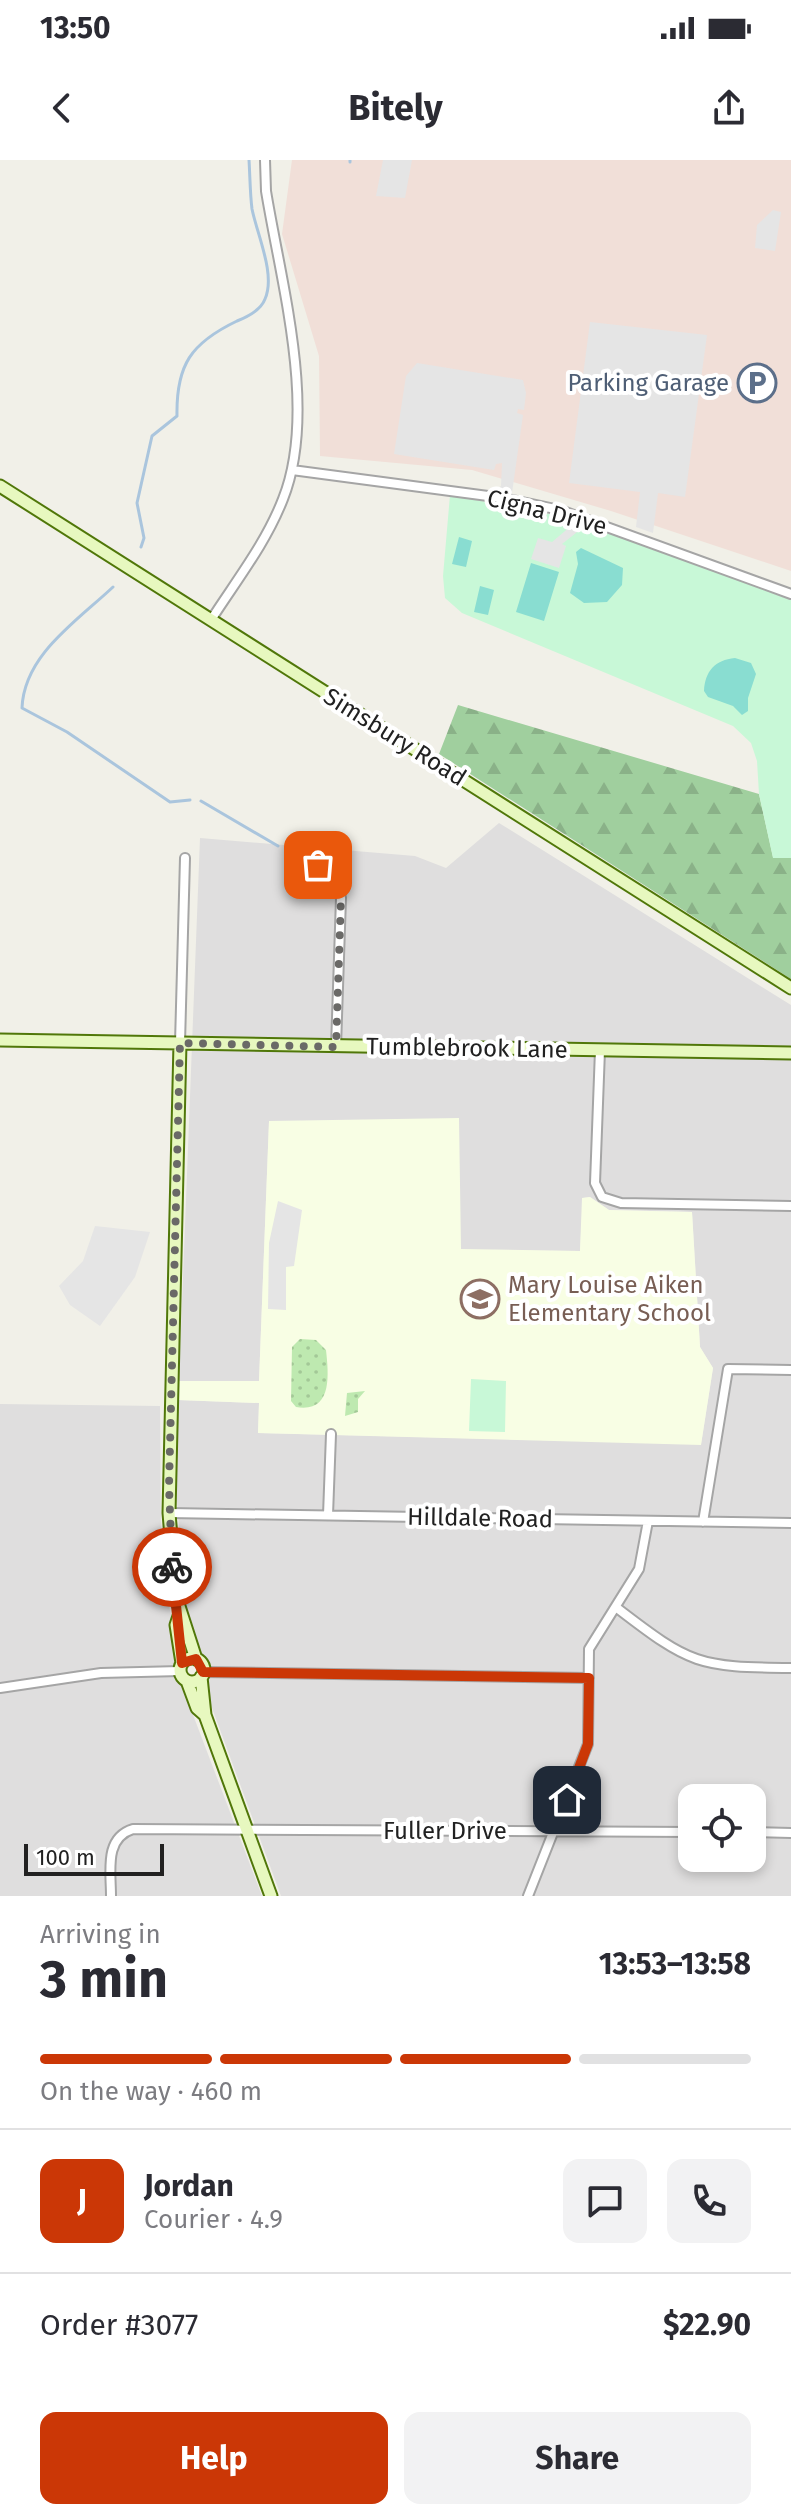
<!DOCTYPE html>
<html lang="en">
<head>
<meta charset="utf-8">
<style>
  :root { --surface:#fff; --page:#f2f2f3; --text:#2b2b33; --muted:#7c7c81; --line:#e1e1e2; --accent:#cb3706 }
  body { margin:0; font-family:"Fira Sans",sans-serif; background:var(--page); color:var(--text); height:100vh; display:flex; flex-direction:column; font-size:30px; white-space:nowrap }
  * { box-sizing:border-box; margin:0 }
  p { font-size:26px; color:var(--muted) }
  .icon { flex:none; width:44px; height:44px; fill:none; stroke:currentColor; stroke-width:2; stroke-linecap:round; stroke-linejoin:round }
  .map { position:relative; height:1736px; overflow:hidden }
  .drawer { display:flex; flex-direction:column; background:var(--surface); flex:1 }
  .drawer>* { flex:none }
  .tools { position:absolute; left:678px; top:1624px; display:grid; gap:16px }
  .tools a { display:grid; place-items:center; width:88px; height:88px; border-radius:16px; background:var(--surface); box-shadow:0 4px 12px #0003; font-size:40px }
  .scale { position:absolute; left:24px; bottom:20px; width:140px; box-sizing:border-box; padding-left:8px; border:4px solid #212121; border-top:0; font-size:22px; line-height:28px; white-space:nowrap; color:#212121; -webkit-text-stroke:6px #fff; paint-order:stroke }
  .pin { position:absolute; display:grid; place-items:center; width:68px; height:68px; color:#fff; margin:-34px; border-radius:16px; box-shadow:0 4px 12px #0006 }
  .courier { position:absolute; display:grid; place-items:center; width:80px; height:80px; margin:-40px; border:6px solid #cb3706; border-radius:50%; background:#fff; color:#222; box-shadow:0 2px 10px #0007 }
  .head em { font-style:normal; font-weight:700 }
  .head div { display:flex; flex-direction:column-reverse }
  .head { display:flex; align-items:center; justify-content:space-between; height:136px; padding:0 40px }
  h1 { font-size:52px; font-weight:700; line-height:60px }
  .bar { display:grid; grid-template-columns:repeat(4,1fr); gap:12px 8px; align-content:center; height:96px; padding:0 40px }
  .bar i { height:10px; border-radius:6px; background:var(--line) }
  .bar .current { background:var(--accent) }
  .bar p { grid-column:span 4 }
  .line { display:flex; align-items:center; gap:20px; padding:0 40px; border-top:2px solid var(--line) }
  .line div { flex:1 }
  .round { display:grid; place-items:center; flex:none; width:84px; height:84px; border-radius:16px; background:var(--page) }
  .button { display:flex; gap:16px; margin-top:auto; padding:16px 40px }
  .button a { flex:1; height:92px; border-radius:16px; background:var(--accent); color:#fff; font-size:32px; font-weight:700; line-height:92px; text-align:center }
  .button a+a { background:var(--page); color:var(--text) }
  .status { display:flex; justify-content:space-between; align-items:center; height:56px; padding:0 40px; background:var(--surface); direction:ltr }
  .status svg { height:22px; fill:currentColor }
  header { display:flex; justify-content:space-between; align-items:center; height:104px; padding:0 40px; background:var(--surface); font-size:36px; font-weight:700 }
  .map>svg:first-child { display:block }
</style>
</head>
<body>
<div class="status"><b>13:50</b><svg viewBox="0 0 49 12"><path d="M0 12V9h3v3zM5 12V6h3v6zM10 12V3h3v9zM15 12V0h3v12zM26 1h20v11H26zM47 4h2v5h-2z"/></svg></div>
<header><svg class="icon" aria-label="back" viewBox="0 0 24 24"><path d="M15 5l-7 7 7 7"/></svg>Bitely<svg class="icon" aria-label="share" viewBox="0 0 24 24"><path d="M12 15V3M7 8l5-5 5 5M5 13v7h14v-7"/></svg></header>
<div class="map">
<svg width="791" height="1736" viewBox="0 0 791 1736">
  <defs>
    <pattern id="grass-dots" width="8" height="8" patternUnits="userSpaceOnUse" patternTransform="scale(2)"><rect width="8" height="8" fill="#bee9b0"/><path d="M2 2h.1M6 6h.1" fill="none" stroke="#a3c897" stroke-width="1.8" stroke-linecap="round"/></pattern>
    <pattern id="forest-firs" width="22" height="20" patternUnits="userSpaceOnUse" patternTransform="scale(2)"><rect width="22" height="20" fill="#a0cf9e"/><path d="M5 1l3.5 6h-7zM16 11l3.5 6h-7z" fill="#8ab188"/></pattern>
  </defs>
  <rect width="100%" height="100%" fill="#f1f0e8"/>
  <!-- residential -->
  <path fill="#dfdede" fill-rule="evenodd" d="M 499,663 L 791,845 L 791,1736 L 281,1736 L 208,1537 L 185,1440 L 176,1329 L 178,1240 L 259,1243 L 258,1273 L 701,1284 L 713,1208 L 700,1187 L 692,1052 L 609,1050 L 590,1037 L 583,1038 L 580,1091 L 461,1090 L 352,961 L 269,962 L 259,1222 L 179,1221 L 200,678 L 415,696 L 446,708 ZM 692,1638 L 752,1638 L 752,1698 L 692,1698 Z
    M 0,1244 L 160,1246 L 161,1381 L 167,1435 L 187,1539 L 262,1736 L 0,1736 Z"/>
  <!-- commercial -->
  <path fill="#f1dfd8" d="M 292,0 L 791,0 L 791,411 L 611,351 L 472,310 L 320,296 L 319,196 L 282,74 Z"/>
  <!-- education -->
  <path fill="#f8fee4" d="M 459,958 L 461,1089 L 580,1091 L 582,1038 L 590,1037 L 609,1050 L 692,1052 L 700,1187 L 713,1208 L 701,1285 L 258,1273 L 259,1243 L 178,1240 L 179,1221 L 259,1221 L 269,961 Z"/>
  <!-- grass -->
  <path fill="url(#grass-dots)" d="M 300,1179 L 316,1180 L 326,1190 C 329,1217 332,1253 296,1247 L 291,1241 L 292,1187 Z
    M 365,1231 L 358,1239 L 358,1252 L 345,1256 L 347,1233 Z"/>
  <!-- forest -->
  <path fill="url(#forest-firs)" d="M 458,545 L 759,634 L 773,697 L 791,698 L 791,819 L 439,594 Z"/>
  <!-- park -->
  <path fill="#c8f8d7" d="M 450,335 L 570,358 L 791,440 L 791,698 L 773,698 L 759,634 L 757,601 L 751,583 L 733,566 L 462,453 L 445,438 L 443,416 Z
    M 471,1219 L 506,1221 L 505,1272 L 469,1271 Z"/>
  <!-- pitch -->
  <path fill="#89ddd1" d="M 459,377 L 472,381 L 466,407 L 452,404 Z
    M 581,388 L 623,408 L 622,425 L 607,442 L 584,443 L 570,433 L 578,404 L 576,392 Z
    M 531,403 L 559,412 L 544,461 L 516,452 Z
    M 480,426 L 494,430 L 488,455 L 474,452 Z
    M 735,498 L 751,503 L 756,514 L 748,538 L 748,551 L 742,555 L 733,546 L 708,537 L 704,531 C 705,511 715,500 735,498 Z"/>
  <!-- parking -->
  <path fill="#e5e5e5" d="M 383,0 L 412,0 L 405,38 L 376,36 Z
    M 773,50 L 781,52 L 775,91 L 755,88 L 757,65 Z
    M 590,162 L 707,175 L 685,337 L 658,333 L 653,373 L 636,367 L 640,332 L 569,323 Z
    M 417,203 L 523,220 L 526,233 L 524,250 L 518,249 L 517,253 L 523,255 L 512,333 L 496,330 L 501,326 L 502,303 L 496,304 L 494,310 L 394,294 L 406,216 Z
    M 567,357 L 592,364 L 586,365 L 562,384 L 566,386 L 559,408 L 531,399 L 538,378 L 552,382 L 571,366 Z
    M 278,1041 L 302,1050 L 294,1106 L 286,1107 L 286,1150 L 268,1149 L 269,1083 Z
    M 95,1066 L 150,1072 L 135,1117 L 100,1166 L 70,1145 L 59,1126 L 83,1101 Z"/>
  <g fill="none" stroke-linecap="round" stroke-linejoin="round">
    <!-- stream -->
    <path stroke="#aac5dd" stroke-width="3" d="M 350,2 L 350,0
      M 141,387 L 144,378 L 137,343 L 152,276 L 177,256 C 176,205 191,183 237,161 C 247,157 261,150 265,139 C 276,115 257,74 252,49 C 250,33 250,16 249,0
      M 113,427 C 77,461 24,495 22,548 L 67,572 L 170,642 L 190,640
      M 201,641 L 278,686"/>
    <!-- street casing -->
    <g stroke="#a5a5a5" stroke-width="12">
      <path id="street" d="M 292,310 L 503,338 L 560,350 L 791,434
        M 211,460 C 236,421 266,383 283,339 C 318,251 281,123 266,31 L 265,0
        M 304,696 C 323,708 337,715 341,738 L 336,887
        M 180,883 L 185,698
        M 600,890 L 595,1023 L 602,1037 L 621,1043 L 791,1046
        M 169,1353 L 791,1363
        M 328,1355 L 331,1274
        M 703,1362 L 728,1209 L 791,1210
        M 617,1448 C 691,1505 698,1507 791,1508
        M 203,1512 L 589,1518
        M 0,1528 L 101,1513 L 180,1511
        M 752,1672 L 791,1673
        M 111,1736 C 111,1711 104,1678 133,1669 L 692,1672
        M 528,1736 L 588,1584 L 589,1489 L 639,1409 L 648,1361"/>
    </g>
    <!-- secondary casing -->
    <g stroke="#507709" stroke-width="15">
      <path id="secondary" d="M 0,326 L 791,828
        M 0,880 L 791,893
        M 180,883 L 169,1353 L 176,1437 L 196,1499
        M 179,1456 L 176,1465 L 182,1503
        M180 1510a12 12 0 1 1 24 0a12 12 0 1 1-24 0Z
        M 201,1517 L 205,1555 L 271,1736
        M 187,1521 L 197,1548 L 205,1555"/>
    </g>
    <!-- street -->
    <use href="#street" stroke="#fff" stroke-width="8"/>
    <!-- secondary -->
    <use href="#secondary" stroke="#e7f8bf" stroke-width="11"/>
  </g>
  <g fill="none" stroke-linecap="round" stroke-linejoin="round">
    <!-- done -->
    <path stroke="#6a6967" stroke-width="8" stroke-dasharray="0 14.4" d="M 172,1407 L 169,1326 L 180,883 L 336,887 L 341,738 L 338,723 L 318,705"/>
    <!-- route -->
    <path stroke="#cb3706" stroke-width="10" d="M 172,1407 L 182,1503 L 196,1499 L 203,1512 L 589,1518 L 588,1584 L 567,1640"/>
  </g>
  <!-- icons -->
  <defs>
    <g id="parking-ring" transform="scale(2)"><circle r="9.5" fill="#fff" stroke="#5c6f8a" stroke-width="1.5"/><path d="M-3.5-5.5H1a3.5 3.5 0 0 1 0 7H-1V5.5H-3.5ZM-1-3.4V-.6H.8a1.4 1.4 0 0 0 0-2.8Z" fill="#5c6f8a"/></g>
    <g id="school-ring" transform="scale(2)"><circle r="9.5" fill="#fff" stroke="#8d6e63" stroke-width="1.5"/><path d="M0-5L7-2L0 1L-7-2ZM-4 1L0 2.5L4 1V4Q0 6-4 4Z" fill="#8d6e63"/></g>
  </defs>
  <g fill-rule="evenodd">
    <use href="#parking-ring" x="757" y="223"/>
    <use href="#school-ring" x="480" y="1139"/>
  </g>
  <g text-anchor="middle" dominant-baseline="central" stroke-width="8" stroke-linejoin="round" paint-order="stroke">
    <!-- service labels -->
    <g font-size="24" fill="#4e5e75" stroke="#fff" text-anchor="end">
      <text x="729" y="223">Parking Garage</text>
    </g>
    <!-- street labels -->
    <g font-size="24" fill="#212121" stroke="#fff">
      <text transform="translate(547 352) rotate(14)">Cigna Drive</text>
      <text transform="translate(395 577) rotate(32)">Simsbury Road</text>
      <text transform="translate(467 888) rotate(1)">Tumblebrook Lane</text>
      <text transform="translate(480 1358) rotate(1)">Hilldale Road</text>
      <text x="445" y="1671">Fuller Drive</text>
    </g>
    <!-- education labels -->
    <g font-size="24" fill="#785e54" stroke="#fff" text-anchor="start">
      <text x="508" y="1125">Mary Louise Aiken<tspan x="508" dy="28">Elementary School</tspan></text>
    </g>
  </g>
</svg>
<div class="tools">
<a><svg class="icon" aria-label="locate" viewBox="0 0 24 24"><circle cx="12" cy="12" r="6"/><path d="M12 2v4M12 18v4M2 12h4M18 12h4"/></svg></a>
</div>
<div class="scale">100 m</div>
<div class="pin" style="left:318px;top:705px;background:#ea580c"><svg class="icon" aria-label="bag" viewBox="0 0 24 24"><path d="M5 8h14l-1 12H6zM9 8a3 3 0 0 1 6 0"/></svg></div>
<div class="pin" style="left:567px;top:1640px;background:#1f2937"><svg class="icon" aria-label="home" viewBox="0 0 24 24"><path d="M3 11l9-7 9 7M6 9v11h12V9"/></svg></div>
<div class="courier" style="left:172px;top:1407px"><svg class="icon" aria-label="bike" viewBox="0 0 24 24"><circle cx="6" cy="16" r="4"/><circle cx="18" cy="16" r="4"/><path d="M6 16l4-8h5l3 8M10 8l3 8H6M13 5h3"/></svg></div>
</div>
<section class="drawer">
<div class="head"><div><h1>3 min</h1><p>Arriving in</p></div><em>13:53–13:58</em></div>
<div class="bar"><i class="current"></i><i class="current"></i><i class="current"></i><i></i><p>On the way · 460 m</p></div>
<div class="line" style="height:144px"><b class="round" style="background:var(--accent);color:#fff">J</b><div><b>Jordan</b><p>Courier · 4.9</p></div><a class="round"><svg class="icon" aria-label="chat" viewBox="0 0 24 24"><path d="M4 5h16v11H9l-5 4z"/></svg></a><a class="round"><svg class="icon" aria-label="phone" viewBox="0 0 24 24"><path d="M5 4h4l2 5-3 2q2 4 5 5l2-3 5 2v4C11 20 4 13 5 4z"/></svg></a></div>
<div class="line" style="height:104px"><div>Order #3077</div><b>$22.90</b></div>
<div class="button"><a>Help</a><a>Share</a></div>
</section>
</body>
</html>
